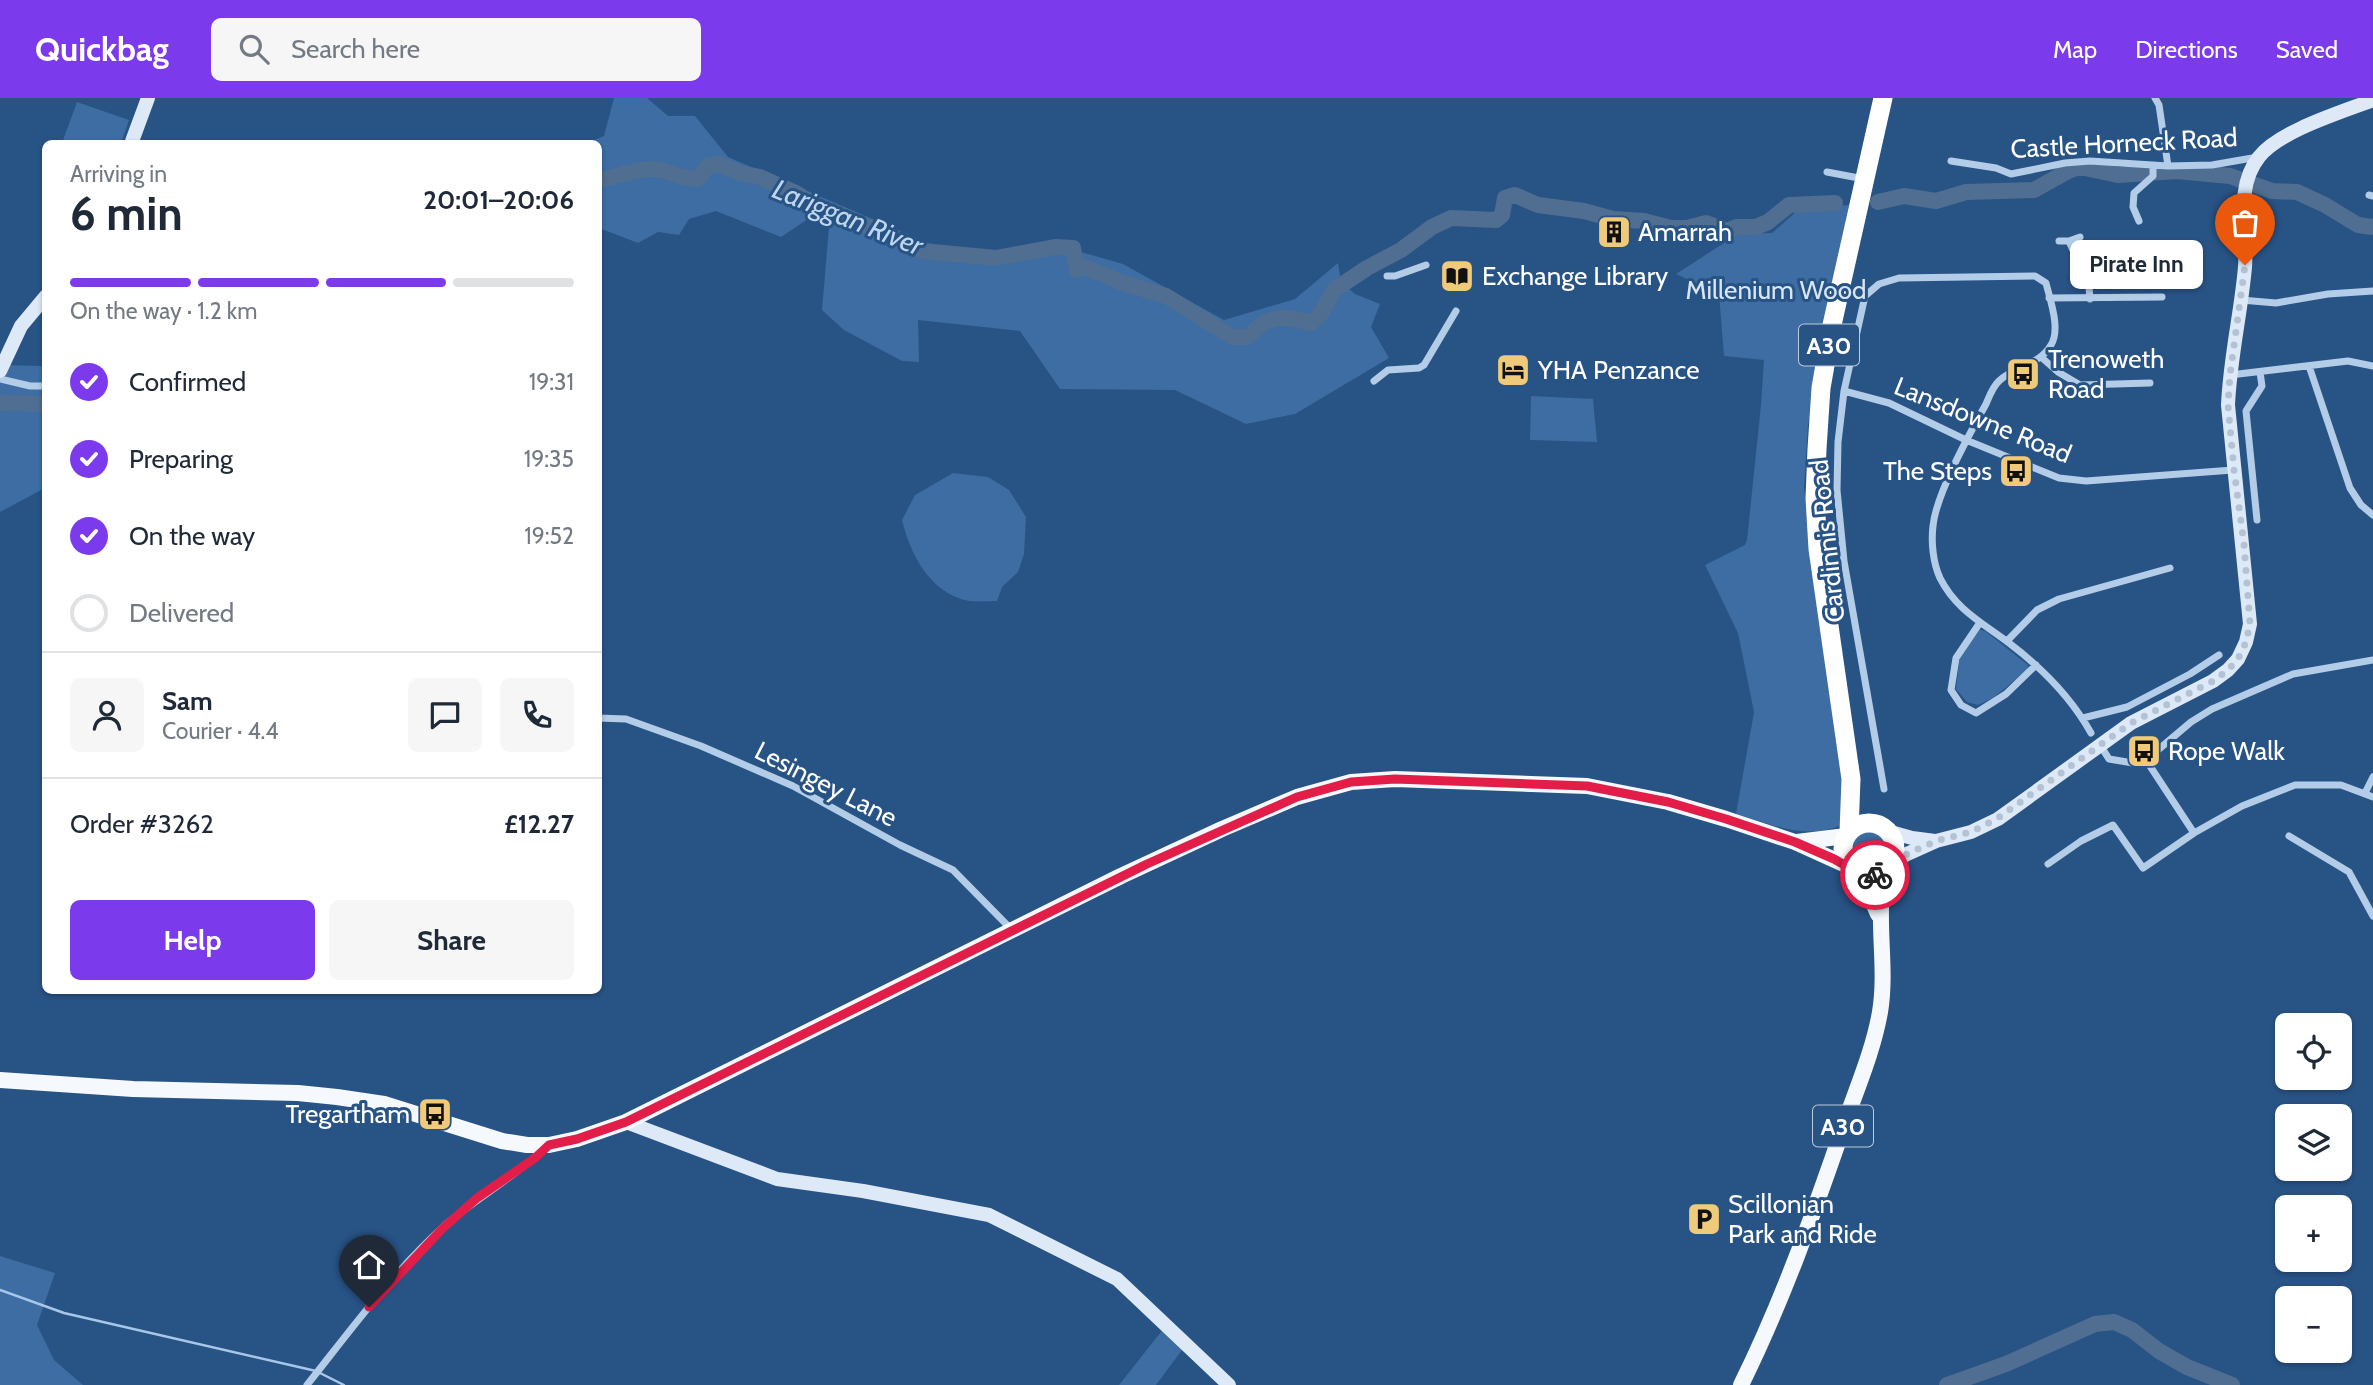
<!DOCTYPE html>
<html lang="en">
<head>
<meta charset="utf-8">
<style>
  :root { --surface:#fff; --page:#f6f6f7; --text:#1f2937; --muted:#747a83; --line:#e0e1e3; --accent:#7c3aed }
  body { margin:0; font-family:Cabin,sans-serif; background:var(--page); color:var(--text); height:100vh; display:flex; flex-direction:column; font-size:26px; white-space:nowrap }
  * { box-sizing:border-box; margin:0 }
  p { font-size:23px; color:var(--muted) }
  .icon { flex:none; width:38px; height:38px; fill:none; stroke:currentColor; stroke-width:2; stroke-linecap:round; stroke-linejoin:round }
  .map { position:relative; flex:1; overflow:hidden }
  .sheet { position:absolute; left:42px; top:42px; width:560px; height:854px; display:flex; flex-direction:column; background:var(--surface); border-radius:10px; box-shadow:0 2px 5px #0004 }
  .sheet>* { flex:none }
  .tools { position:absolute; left:2275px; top:915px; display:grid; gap:14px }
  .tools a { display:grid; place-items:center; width:77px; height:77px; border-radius:10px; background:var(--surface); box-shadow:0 2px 5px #0004; font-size:35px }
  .pin { position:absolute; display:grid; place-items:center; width:60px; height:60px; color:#fff; margin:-72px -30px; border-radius:50% 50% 50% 0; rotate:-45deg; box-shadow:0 0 7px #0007 }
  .pin .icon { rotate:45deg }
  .courier { position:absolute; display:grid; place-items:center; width:70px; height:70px; margin:-35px; border:5px solid #e11d48; border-radius:50%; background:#fff; color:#222; box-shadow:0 2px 9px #0007 }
  .bubble { position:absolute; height:49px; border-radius:10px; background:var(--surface); box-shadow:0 2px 5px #0004; font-size:23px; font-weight:700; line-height:49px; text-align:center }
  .headline em { font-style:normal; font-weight:700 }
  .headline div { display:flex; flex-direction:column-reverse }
  .headline { display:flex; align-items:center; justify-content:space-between; height:119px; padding:0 28px }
  h1 { font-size:46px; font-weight:700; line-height:52px }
  .bar { display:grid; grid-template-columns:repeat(4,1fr); gap:10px 7px; align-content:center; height:84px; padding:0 28px }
  .bar i { height:9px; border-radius:5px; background:var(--line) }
  .bar .current { background:var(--accent) }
  .bar p { grid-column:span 4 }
  .line { display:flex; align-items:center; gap:18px; padding:0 28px; border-top:2px solid var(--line) }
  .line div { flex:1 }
  .round { display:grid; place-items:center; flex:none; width:74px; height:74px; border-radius:10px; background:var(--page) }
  ol { padding:0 28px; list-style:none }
  li { display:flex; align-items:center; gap:21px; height:77px }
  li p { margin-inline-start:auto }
  li .icon { padding:7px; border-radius:50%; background:var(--accent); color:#fff; stroke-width:4 }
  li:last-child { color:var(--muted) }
  li i { width:38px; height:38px; border:4px solid var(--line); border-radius:50% }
  .button { display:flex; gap:14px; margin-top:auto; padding:14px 28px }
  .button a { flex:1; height:80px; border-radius:10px; background:var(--accent); color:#fff; font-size:28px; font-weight:700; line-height:80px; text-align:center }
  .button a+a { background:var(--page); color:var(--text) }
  header { display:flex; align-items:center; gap:42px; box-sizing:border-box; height:98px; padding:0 35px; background:var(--accent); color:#fff }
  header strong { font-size:33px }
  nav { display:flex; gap:38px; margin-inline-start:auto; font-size:24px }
  .search { width:490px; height:63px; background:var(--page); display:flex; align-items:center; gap:18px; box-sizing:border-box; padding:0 24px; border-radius:10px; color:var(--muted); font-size:26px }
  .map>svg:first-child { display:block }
</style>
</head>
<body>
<header>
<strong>Quickbag</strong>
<div class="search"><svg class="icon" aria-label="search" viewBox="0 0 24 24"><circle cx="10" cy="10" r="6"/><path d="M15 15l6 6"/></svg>Search here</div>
<nav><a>Map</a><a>Directions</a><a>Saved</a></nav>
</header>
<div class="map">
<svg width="2373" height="1287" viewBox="0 0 2373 1287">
  <rect width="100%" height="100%" fill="#285385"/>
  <!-- green -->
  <path fill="#3d6da2" d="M 614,0 L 647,0 L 668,18 L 695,18 L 728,59 L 933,147 L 996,154 L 1046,144 L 1123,166 L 1224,222 L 1295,201 L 1338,165 L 1341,184 L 1355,196 L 1380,206 L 1371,229 L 1389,260 L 1295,316 L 1246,326 L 1175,292 L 1060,291 L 1020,233 L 918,222 L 919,264 L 902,263 L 844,232 L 822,212 L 829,129 L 808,121 L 781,139 L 716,113 L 689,121 L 679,137 L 658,134 L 638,145 L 599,130 L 598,46 L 587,45 L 604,38 Z
    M 77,4 L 129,22 L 121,45 L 62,45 Z
    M 1849,107 L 1808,327 L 1804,391 L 1844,682 L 1840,728 C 1804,742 1771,726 1736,716 L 1754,614 L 1738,535 L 1705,467 L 1745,447 L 1747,442 L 1761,307 L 1764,262 L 1724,258 L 1719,196 L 1676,176 L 1738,136 L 1772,135 L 1798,112 Z
    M 0,267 L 46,268 L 45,390 L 0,414 Z
    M 1531,298 L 1593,301 L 1597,344 L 1530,342 Z
    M 953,375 L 988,379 L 1009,392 L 1026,419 L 1024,456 L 1018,474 L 1002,489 L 997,503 C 988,503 978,504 969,503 C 930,495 911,458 902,422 L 915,397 Z
    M 1977,531 L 1985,533 L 2028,567 L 2027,572 L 1993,600 L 1978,607 L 1967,604 L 1956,591 L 1960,555 Z
    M1849 751a20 20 0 1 1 40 0a20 20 0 1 1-40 0Z
    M 0,1158 L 55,1175 L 37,1227 L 54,1262 L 83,1287 L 0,1287 Z
    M 1164,1230 L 1182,1252 L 1156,1287 L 1119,1287 Z"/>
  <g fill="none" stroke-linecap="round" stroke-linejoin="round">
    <!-- stream -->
    <path stroke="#a8c7e8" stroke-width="2.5" d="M 0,1192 L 64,1215 L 316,1273 L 344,1287"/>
    <!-- river -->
    <path stroke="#506e91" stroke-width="16" d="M 598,82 C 616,80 637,70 654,71 C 670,72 682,82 698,81 L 708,68 L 720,66 L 740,75 L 760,79 L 796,95 L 820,111 L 840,116 L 922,153 L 996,160 L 1055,149 L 1073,150 L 1077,172 L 1085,169 L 1123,185 L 1166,198 L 1232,239 L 1248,239 C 1269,215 1283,218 1311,225 L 1320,217 L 1334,192 L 1367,170 L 1401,152 L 1432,129 L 1451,120 L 1496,122 L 1502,117 L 1505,100 L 1515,97 L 1538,107 L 1584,113 L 1613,121 L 1644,123 L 1671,130 L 1687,130 L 1706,125 L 1722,131
      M 1878,104 L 1904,98 L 1936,103 L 1966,94 L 2034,92 L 2068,73 L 2080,69 L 2118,77 L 2177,73 L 2230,78 L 2272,93 L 2297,94 L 2325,107 L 2358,127 L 2373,129
      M 1725,134 L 1737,129 L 1756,129 L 1768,124 L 1789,107 L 1835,105
      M 0,305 L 46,306
      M 1947,1287 L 2006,1266 L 2095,1226 L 2114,1224 L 2132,1232 L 2159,1253 L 2187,1269 L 2232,1287"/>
    <!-- street -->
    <path stroke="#b3cce7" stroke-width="7" d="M 2155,0 L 2159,7 L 2168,68
      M 1951,63 L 1996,70 L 2011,76 L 2065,65 L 2090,63 L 2168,68 L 2212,67 L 2258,59
      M 1827,74 L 1864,81
      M 2369,97 L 2373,98
      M 2139,123 L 2133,109 L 2134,95 L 2153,78 L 2153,68
      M 2059,143 L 2069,143 L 2080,139
      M 2069,143 L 2089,189 L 2090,201
      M 1387,178 L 1395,178 L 1426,167
      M 2049,200 L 2162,199
      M 2241,202 L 2276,205 L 2328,196 L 2373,193
      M 2041,259 L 2058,274 L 2080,287 L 2150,285
      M 2309,268 L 2350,390 L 2361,407 L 2373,417
      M 2230,277 L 2348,263 L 2373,268
      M 0,281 L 30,288 L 46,288
      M 1374,283 L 1388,272 L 1419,270 L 1424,267 L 1456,213
      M 1844,293 L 1889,305 L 1966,342 L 2059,380 L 2086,383 L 2233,372
      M 2257,422 L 2246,313 L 2262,288 L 2260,274
      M 1979,526 L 1956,560 L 1951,592 L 1961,607 L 1976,615 L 2006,596 L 2036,567
      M 2007,543 L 2037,512 L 2059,501 L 2170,470
      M 598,620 L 626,621 L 701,648 L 793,688 L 900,747 L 953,772 L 1011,831
      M 2083,620 L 2127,609 L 2190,576 L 2219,557
      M 2100,647 L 2109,661 L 2133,665 L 2146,662 L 2191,624 L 2212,611 L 2293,576 L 2373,562
      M 2146,662 L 2194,735
      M 1884,691 L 1844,463 L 1837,392 L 1838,344 L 1844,293 L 1865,198 L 1879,186 L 1899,180 L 2035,178 L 2046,185 C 2050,202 2061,231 2051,247 C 2040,267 2014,268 1999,283 C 1993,288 1989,299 1986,306 C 1970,335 1936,396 1933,428 C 1931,444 1933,465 1940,480 C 1956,512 1983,525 2009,545 C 2042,570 2071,599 2091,635
      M 2365,695 L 2373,679
      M 2289,738 L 2349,774 L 2373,818
      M 2048,766 L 2081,743 L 2113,727 L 2143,770 L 2194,735 L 2242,708 L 2295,687 L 2341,687 L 2373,699
      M 307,1287 C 350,1233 392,1175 444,1128 C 477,1100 515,1079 546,1049"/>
    <!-- secondary -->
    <path stroke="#dde9f7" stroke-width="14" d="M 131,46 L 148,0
      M 0,273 L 21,228 L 46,198
      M 1887,733 L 1912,740 L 1935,743
      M 1889,768 L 1907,756 L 1936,743 L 1971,734 L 1998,721 L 2131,625 L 2213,583 L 2228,572 L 2238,561 L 2246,544 L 2250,526 L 2228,307 C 2230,260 2241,215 2245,169 C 2248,133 2234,90 2259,59 C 2279,33 2342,14 2373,2
      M 626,1024 L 777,1081 L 863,1093 L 989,1117 L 1117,1181 L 1229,1287"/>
    <!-- primary -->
    <path stroke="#f5f9fe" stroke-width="16" d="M 1797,744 L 1846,738
      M 1854,773 L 1869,795 L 1878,816
      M 0,982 L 133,991 L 298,995 L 337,999 L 384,1006 L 502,1043 L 527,1047 L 549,1047 L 577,1041 L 626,1024 L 1121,778 L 1222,731 L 1297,699 L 1351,684 L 1395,681 L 1587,688 L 1668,704 L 1726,721 L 1795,744 L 1848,768
      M 1741,1287 C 1782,1204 1813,1117 1843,1030 C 1856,992 1873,954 1880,914 C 1888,866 1874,819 1886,771"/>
    <!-- highway -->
    <path stroke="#fff" stroke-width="19" d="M1843 751a26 26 0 1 1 52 0a26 26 0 1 1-52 0Z
      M 1849,734 L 1851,681 L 1818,451 L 1815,400 L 1817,351 L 1821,290 L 1832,227 L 1883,0"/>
  </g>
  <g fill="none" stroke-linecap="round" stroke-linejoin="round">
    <!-- done -->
    <path stroke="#b4c3d4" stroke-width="7" stroke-dasharray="0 12.6" d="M 1875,777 L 1907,756 L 1936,743 L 1971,734 L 1998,720 L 2131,625 L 2213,583 L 2228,572 L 2238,561 L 2246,544 L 2250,526 L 2244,446 L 2234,372 L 2228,307 L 2230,277 L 2245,167"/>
    <!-- route -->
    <path stroke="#e11d48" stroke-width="9" d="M 369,1209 L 442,1131 L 477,1100 L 535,1060 L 549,1047 L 577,1041 L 626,1024 L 1147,766 L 1297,699 L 1351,684 L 1395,681 L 1587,688 L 1668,704 L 1726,721 L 1795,744 L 1834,761 L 1862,777 L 1875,777"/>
  </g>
  <!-- icons -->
  <defs>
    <g id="building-square" transform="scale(1.75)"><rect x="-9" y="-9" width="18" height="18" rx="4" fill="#efca7a" stroke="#285385"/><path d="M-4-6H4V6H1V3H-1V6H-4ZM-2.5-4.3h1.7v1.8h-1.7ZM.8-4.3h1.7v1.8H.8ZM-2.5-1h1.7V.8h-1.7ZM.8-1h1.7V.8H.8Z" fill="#111"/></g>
    <g id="library-square" transform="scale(1.75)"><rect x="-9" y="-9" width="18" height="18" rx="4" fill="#efca7a" stroke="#285385"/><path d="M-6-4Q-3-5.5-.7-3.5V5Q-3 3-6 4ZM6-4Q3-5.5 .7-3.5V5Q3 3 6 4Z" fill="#111"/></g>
    <g id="hotel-square" transform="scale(1.75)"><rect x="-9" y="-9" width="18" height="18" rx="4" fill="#efca7a" stroke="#285385"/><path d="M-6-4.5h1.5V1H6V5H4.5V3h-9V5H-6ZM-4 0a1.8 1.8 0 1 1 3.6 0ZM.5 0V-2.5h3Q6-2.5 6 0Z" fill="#111"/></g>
    <g id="bus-square" transform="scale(1.75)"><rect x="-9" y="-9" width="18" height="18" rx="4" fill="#efca7a" stroke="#285385"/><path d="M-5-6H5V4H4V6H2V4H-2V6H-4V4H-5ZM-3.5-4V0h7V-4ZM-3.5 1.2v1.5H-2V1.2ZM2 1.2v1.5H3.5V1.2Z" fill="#111"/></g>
    <g id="parking-square" transform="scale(1.75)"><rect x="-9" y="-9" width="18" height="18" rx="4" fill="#efca7a" stroke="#285385"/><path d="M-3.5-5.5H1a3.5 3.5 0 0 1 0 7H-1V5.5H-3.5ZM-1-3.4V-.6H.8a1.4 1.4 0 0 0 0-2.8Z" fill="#111"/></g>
  </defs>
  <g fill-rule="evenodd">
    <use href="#building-square" x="1614" y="134"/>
    <use href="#library-square" x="1457" y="178"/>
    <use href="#hotel-square" x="1513" y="272"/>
    <use href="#bus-square" x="2023" y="276"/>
    <use href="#bus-square" x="2016" y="373"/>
    <use href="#bus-square" x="2144" y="653"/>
    <use href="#bus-square" x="435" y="1016"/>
    <use href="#parking-square" x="1704" y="1121"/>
  </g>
  <g text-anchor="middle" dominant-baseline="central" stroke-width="6" stroke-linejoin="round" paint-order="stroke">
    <!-- shield labels -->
    <g fill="#285385" stroke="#becbda" stroke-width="2">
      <rect x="1799" y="226.5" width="60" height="41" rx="5"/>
      <rect x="1813" y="1007.5" width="60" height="41" rx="5"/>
    </g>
    <g font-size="24" font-weight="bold" fill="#fff">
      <text x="1829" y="247">A30</text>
      <text x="1843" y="1028">A30</text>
    </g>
    <!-- street labels -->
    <g font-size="26" fill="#fff" stroke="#285385">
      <text transform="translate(2124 45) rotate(-3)">Castle Horneck Road</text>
      <text transform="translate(1983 322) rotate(22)">Lansdowne Road</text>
      <text transform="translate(1827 443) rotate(-96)">Cardinnis Road</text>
      <text transform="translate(826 686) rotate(27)">Lesingey Lane</text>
    </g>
    <!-- poi labels -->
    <g font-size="26" fill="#fff" stroke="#285385" text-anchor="start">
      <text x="1638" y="134">Amarrah</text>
      <text x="1482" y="178">Exchange Library</text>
      <text x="2048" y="261">Trenoweth<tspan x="2048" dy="30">Road</tspan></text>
      <text x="1538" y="272">YHA Penzance</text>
      <text x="1992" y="373" text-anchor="end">The Steps</text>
      <text x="2168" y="653">Rope Walk</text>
      <text x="410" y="1016" text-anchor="end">Tregartham</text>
      <text x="1728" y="1106">Scillonian<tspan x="1728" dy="30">Park and Ride</tspan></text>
    </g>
    <!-- park labels -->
    <g font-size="26" fill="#d7e6f6" stroke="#285385">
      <text x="1776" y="192">Millenium Wood</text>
    </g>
    <!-- water labels -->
    <g font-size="28" font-style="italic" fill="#bfd6ef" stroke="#285385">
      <text transform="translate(848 119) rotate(22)">Lariggan River</text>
    </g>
  </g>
</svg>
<div class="tools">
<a><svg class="icon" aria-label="locate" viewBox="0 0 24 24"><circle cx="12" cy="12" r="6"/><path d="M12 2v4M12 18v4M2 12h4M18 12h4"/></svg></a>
<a><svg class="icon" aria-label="layers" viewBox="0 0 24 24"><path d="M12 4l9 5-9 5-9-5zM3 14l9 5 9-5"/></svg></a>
<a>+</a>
<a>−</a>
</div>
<div class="pin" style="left:2245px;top:167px;background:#ea580c"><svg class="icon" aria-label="bag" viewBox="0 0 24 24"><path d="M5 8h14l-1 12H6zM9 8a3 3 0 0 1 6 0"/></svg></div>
<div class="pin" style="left:369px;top:1209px;background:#1f2937"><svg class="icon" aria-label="home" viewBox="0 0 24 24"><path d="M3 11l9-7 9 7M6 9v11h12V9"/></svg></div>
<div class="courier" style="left:1875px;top:777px"><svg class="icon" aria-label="bike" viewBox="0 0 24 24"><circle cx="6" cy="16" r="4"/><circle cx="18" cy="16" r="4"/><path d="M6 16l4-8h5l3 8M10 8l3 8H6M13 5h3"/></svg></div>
<div class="bubble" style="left:2070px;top:142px;width:133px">Pirate Inn</div>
<section class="sheet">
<div class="headline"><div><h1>6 min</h1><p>Arriving in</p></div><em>20:01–20:06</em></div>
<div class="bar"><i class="current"></i><i class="current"></i><i class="current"></i><i></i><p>On the way · 1.2 km</p></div>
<ol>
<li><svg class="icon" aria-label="check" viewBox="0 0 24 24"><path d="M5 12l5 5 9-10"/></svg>Confirmed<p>19:31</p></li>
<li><svg class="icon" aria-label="check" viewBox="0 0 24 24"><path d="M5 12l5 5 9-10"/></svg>Preparing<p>19:35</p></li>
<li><svg class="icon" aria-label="check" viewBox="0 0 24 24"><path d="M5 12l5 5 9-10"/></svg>On the way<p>19:52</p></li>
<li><i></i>Delivered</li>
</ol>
<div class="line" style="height:126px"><a class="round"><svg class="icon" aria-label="person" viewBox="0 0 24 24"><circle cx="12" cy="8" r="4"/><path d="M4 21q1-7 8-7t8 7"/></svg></a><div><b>Sam</b><p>Courier · 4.4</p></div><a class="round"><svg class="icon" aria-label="chat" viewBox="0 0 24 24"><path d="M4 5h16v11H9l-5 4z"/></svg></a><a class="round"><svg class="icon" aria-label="phone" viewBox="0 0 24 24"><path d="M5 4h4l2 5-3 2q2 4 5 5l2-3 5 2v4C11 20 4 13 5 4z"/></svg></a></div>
<div class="line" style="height:91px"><div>Order #3262</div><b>£12.27</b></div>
<div class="button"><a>Help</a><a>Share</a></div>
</section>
</div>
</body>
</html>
